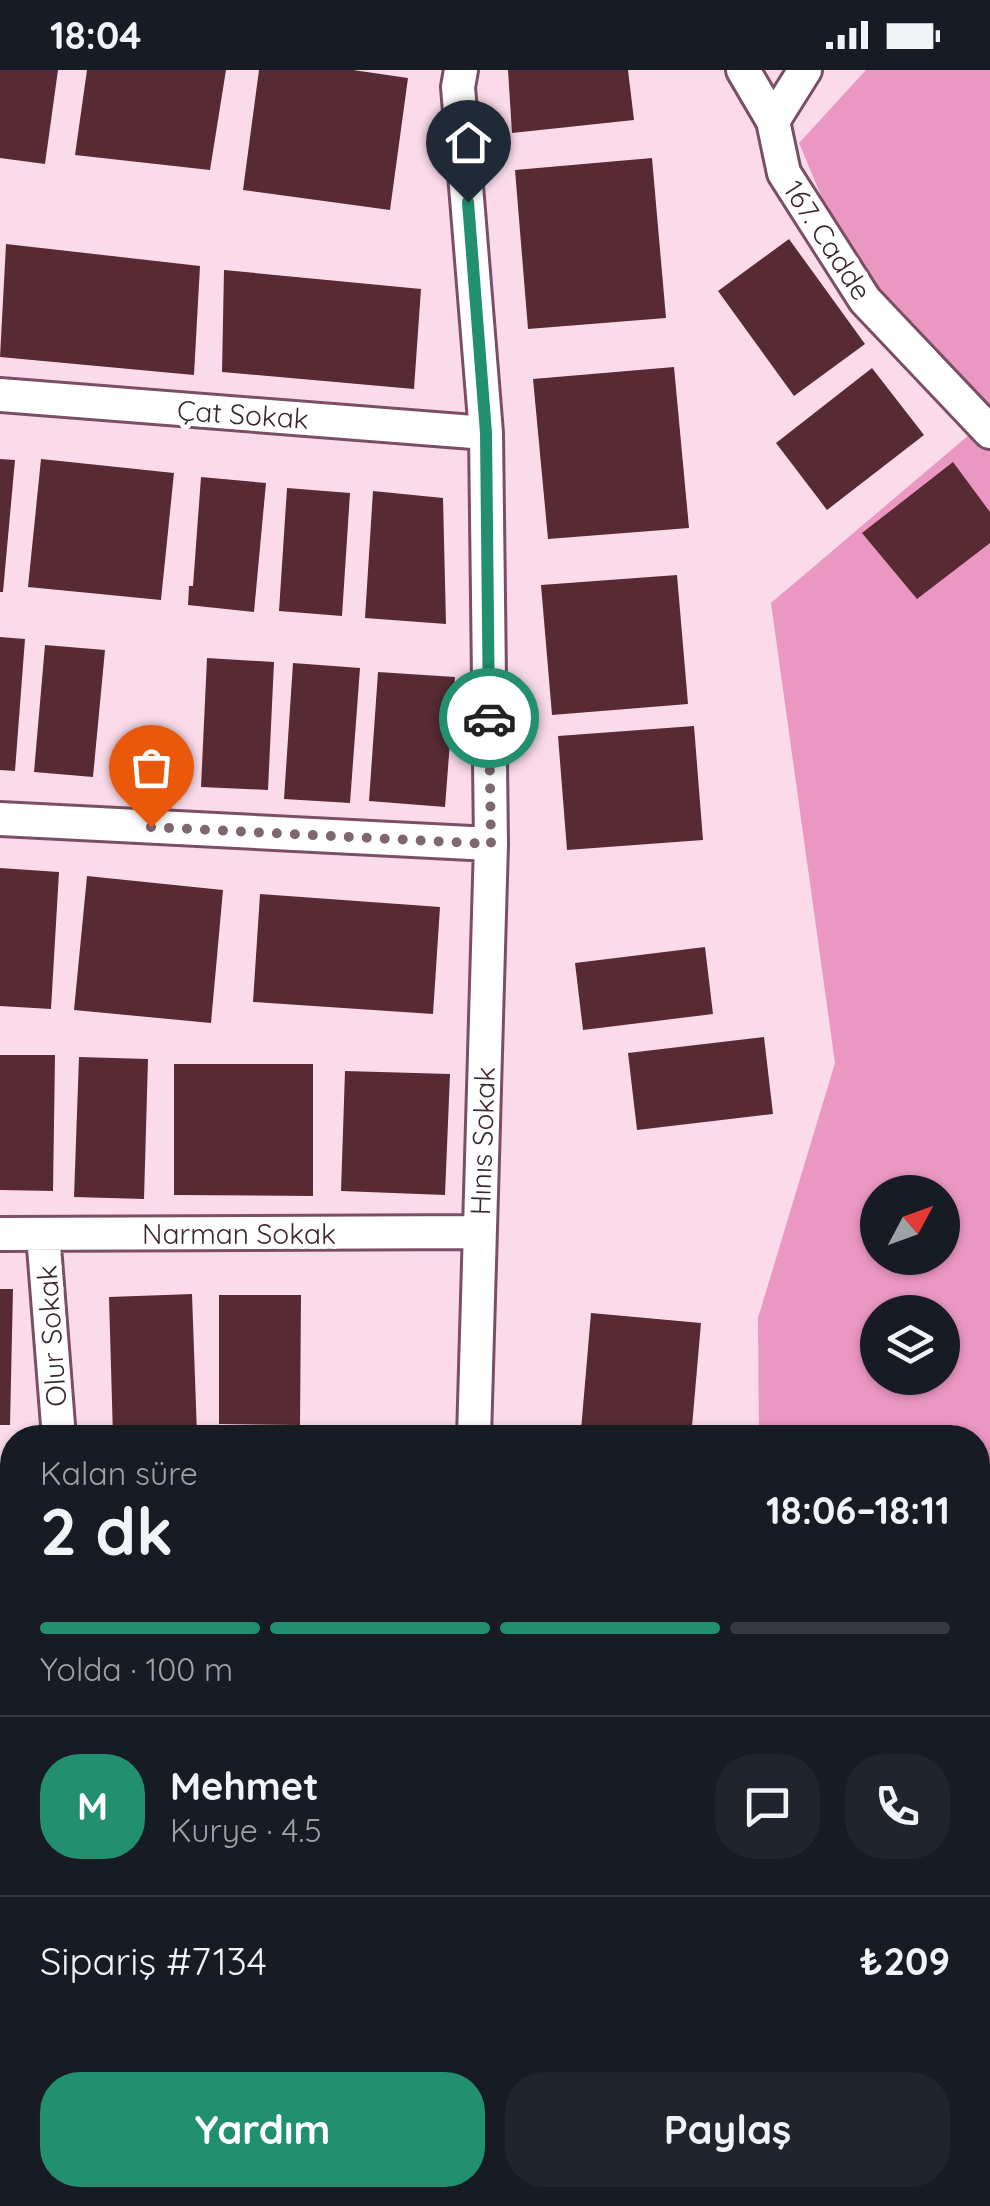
<!DOCTYPE html>
<html lang="tr">
<head>
<meta charset="utf-8">
<style>
  :root { --surface:#171b24; --page:#20242c; --text:#f1f3f6; --muted:#9ea1a6; --line:#363941; --accent:#22906f }
  body { margin:0; font-family:Quicksand,sans-serif; background:var(--page); color:var(--text); height:100vh; display:flex; flex-direction:column; font-size:38px; white-space:nowrap }
  * { box-sizing:border-box; margin:0 }
  p { font-size:32px; color:var(--muted) }
  .icon { flex:none; width:55px; height:55px; fill:none; stroke:currentColor; stroke-width:2; stroke-linecap:round; stroke-linejoin:round }
  .map { position:relative; flex:1; overflow:hidden }
  .side { position:absolute; left:0px; top:1355px; width:990px; height:782px; display:flex; flex-direction:column; background:var(--surface); border-radius:40px 40px 0 0; box-shadow:0 2px 8px #0004 }
  .side>* { flex:none }
  .needle { width:65px; rotate:49deg }
  .controls { position:absolute; left:860px; top:1105px; display:grid; gap:20px }
  .controls a { display:grid; place-items:center; width:100px; height:100px; border-radius:50%; background:var(--surface); box-shadow:0 2px 8px #0004; font-size:50px }
  .pin { position:absolute; display:grid; place-items:center; width:85px; height:85px; color:#fff; margin:-102px -42px; border-radius:50% 50% 50% 0; rotate:-45deg; box-shadow:0 0 10px #0007 }
  .pin .icon { rotate:45deg }
  .courier { position:absolute; display:grid; place-items:center; width:100px; height:100px; margin:-50px; border:8px solid #22906f; border-radius:50%; background:#fff; color:#222; box-shadow:0 2px 12px #0007 }
  .headline em { font-style:normal; font-weight:800 }
  .headline div { display:flex; flex-direction:column-reverse }
  .headline { display:flex; align-items:center; justify-content:space-between; height:170px; padding:0 40px }
  h1 { font-size:65px; font-weight:800; line-height:75px }
  .bar { display:grid; grid-template-columns:repeat(4,1fr); gap:15px 10px; align-content:center; height:120px; padding:0 40px }
  .bar i { height:12px; border-radius:8px; background:var(--line) }
  .bar .on { background:var(--accent) }
  .bar p { grid-column:span 4 }
  .line { display:flex; align-items:center; gap:25px; padding:0 40px; border-top:2px solid var(--line) }
  .line div { flex:1 }
  .round { display:grid; place-items:center; flex:none; width:105px; height:105px; border-radius:40px; background:var(--page) }
  .button { display:flex; gap:20px; margin-top:auto; padding:20px 40px }
  .button a { flex:1; height:115px; border-radius:40px; background:var(--accent); color:#fff; font-size:40px; font-weight:800; line-height:115px; text-align:center }
  .button a+a { background:var(--page); color:var(--text) }
  .status { display:flex; justify-content:space-between; align-items:center; height:70px; padding:0 50px; background:var(--surface); direction:ltr }
  .status svg { height:28px; fill:currentColor }
  .map>svg:first-child { display:block }
</style>
</head>
<body>
<div class="status"><b>18:04</b><svg viewBox="0 0 49 12"><path d="M0 12V9h3v3zM5 12V6h3v6zM10 12V3h3v9zM15 12V0h3v12zM26 1h20v11H26zM47 4h2v5h-2z"/></svg></div>
<div class="map">
<svg width="990" height="2136" viewBox="0 0 990 2136">
  <rect width="100%" height="100%" fill="#fbdbea"/>
  <!-- green -->
  <path fill="#ea97c1" fill-rule="evenodd" d="M 866,0 L 990,0 L 990,1454 L 978,1509 L 978,1368 L 759,1367 L 758,1248 L 835,993 L 771,533 L 983,353 L 865,230 L 799,73 ZM 878,1122 L 942,1122 L 942,1188 L 878,1188 ZM 878,1242 L 942,1242 L 942,1308 L 878,1308 Z
    M 978,1634 L 990,1637 L 990,2136 L 741,2136 L 739,2125 L 978,2125 Z"/>
  <!-- building -->
  <path fill="#582b34" d="M 0,0 L 58,0 L 45,94 L 0,88 Z
    M 87,0 L 226,0 L 210,100 L 75,85 Z
    M 259,0 L 353,0 L 408,8 L 390,140 L 243,120 Z
    M 508,0 L 628,0 L 634,50 L 512,63 Z
    M 652,88 L 666,248 L 528,259 L 515,100 Z
    M 789,169 L 865,274 L 794,326 L 718,221 Z
    M 6,174 L 200,196 L 194,305 L 0,287 Z
    M 224,200 L 421,219 L 414,319 L 222,302 Z
    M 674,297 L 689,458 L 548,469 L 533,309 Z
    M 872,298 L 924,365 L 827,440 L 776,373 Z
    M 0,389 L 15,390 L 3,522 L 0,522 Z
    M 41,389 L 174,403 L 161,530 L 28,517 Z
    M 953,392 L 990,442 L 990,473 L 917,529 L 862,463 Z
    M 201,407 L 266,413 L 254,542 L 188,535 L 189,516 L 193,516 Z
    M 287,418 L 350,423 L 342,546 L 279,541 Z
    M 373,421 L 443,428 L 446,554 L 365,548 Z
    M 677,505 L 688,634 L 552,645 L 541,515 Z
    M 0,567 L 25,569 L 15,701 L 0,700 Z
    M 45,575 L 105,580 L 93,707 L 34,702 Z
    M 207,588 L 274,592 L 268,720 L 201,717 Z
    M 293,593 L 360,598 L 350,733 L 284,729 Z
    M 378,602 L 455,607 L 445,737 L 369,731 Z
    M 694,656 L 703,770 L 567,780 L 558,666 Z
    M 0,798 L 59,802 L 51,939 L 0,936 Z
    M 87,806 L 223,820 L 211,953 L 74,940 Z
    M 260,824 L 440,837 L 433,944 L 253,932 Z
    M 705,877 L 713,944 L 583,960 L 575,893 Z
    M 764,967 L 773,1044 L 637,1060 L 628,983 Z
    M 0,985 L 55,985 L 53,1121 L 0,1120 Z
    M 79,987 L 148,989 L 144,1129 L 74,1127 Z
    M 174,994 L 313,994 L 313,1126 L 174,1125 Z
    M 345,1001 L 450,1004 L 445,1125 L 341,1121 Z
    M 0,1219 L 13,1219 L 10,1355 L 0,1355 Z
    M 192,1224 L 197,1364 L 113,1367 L 109,1227 Z
    M 219,1225 L 301,1225 L 300,1355 L 219,1354 Z
    M 591,1243 L 701,1253 L 691,1368 L 581,1360 Z
    M 12,1400 L 12,1536 L 0,1536 L 0,1401 Z
    M 0,1629 L 12,1629 L 12,1758 L 0,1758 Z
    M 12,1793 L 12,1922 L 0,1923 L 0,1794 Z
    M 988,1798 L 990,1798 L 990,1854 L 978,1852 Z
    M 12,2016 L 12,2125 L 77,2125 L 78,2136 L 0,2136 L 0,2017 Z
    M 302,2125 L 303,2136 L 213,2136 L 213,2133 Z
    M 343,2125 L 471,2125 L 472,2136 L 344,2136 Z
    M 569,2125 L 693,2125 L 694,2136 L 571,2136 Z"/>
  <g fill="none" stroke-linecap="round" stroke-linejoin="round">
    <!-- street casing -->
    <g stroke="#7a4e64" stroke-width="38">
      <path id="street" d="M 461,0 L 458,17 L 486,363 L 491,774 L 474,1368
        M 743,0 L 773,51 L 784,103 L 865,230 L 990,362
        M 773,51 L 805,0
        M 0,325 L 486,363
        M 0,749 L 491,774
        M 0,1164 L 479,1162
        M 43,1164 L 59,1368
        M 0,1593 L 12,1593
        M 0,1969 L 12,1968
        M 120,2125 L 121,2136
        M 511,2125 L 512,2136"/>
    </g>
    <!-- street -->
    <use href="#street" stroke="#fff" stroke-width="32"/>
  </g>
  <g fill="none" stroke-linecap="round" stroke-linejoin="round">
    <!-- done -->
    <path stroke="#7f6772" stroke-width="10" stroke-dasharray="0 18" d="M 151,757 L 491,774 L 489,648"/>
    <!-- route -->
    <path stroke="#22906f" stroke-width="12" d="M 468,132 L 486,363 L 489,648"/>
  </g>
  <g text-anchor="middle" dominant-baseline="central" stroke-width="10" stroke-linejoin="round" paint-order="stroke">
    <!-- street labels -->
    <g font-size="28" fill="#3c2832" stroke="#fff">
      <text transform="translate(828 170) rotate(57)">167. Cadde</text>
      <text transform="translate(243 344) rotate(4)">Çat Sokak</text>
      <text transform="translate(482 1071) rotate(-88)">Hınıs Sokak</text>
      <text x="239" y="1163">Narman Sokak</text>
      <text transform="translate(51 1266) rotate(-94)">Olur Sokak</text>
    </g>
  </g>
</svg>
<div class="controls">
<a><svg class="needle" viewBox="-14 -14 28 28"><path d="M0-13l5 13h-10z" fill="#e53935"/><path d="M0 13l5-13h-10z" fill="#9ea1a6"/></svg></a>
<a><svg class="icon" aria-label="layers" viewBox="0 0 24 24"><path d="M12 4l9 5-9 5-9-5zM3 14l9 5 9-5"/></svg></a>
</div>
<div class="pin" style="left:151px;top:757px;background:#ea580c"><svg class="icon" aria-label="bag" viewBox="0 0 24 24"><path d="M5 8h14l-1 12H6zM9 8a3 3 0 0 1 6 0"/></svg></div>
<div class="pin" style="left:468px;top:132px;background:#1f2937"><svg class="icon" aria-label="home" viewBox="0 0 24 24"><path d="M3 11l9-7 9 7M6 9v11h12V9"/></svg></div>
<div class="courier" style="left:489px;top:648px"><svg class="icon" aria-label="car" viewBox="0 0 24 24"><path d="M5 17H2v-5l4-1 3-4h7l3 4 3 1v5h-3M9 17h6M6 11h13"/><circle cx="7" cy="17" r="2"/><circle cx="17" cy="17" r="2"/></svg></div>
<section class="side">
<div class="headline"><div><h1>2 dk</h1><p>Kalan süre</p></div><em>18:06–18:11</em></div>
<div class="bar"><i class="on"></i><i class="on"></i><i class="on"></i><i></i><p>Yolda · 100 m</p></div>
<div class="line" style="height:180px"><b class="round" style="background:var(--accent);color:#fff">M</b><div><b>Mehmet</b><p>Kurye · 4.5</p></div><a class="round"><svg class="icon" aria-label="chat" viewBox="0 0 24 24"><path d="M4 5h16v11H9l-5 4z"/></svg></a><a class="round"><svg class="icon" aria-label="phone" viewBox="0 0 24 24"><path d="M5 4h4l2 5-3 2q2 4 5 5l2-3 5 2v4C11 20 4 13 5 4z"/></svg></a></div>
<div class="line" style="height:130px"><div>Sipariş #7134</div><b>₺209</b></div>
<div class="button"><a>Yardım</a><a>Paylaş</a></div>
</section>
</div>
</body>
</html>
